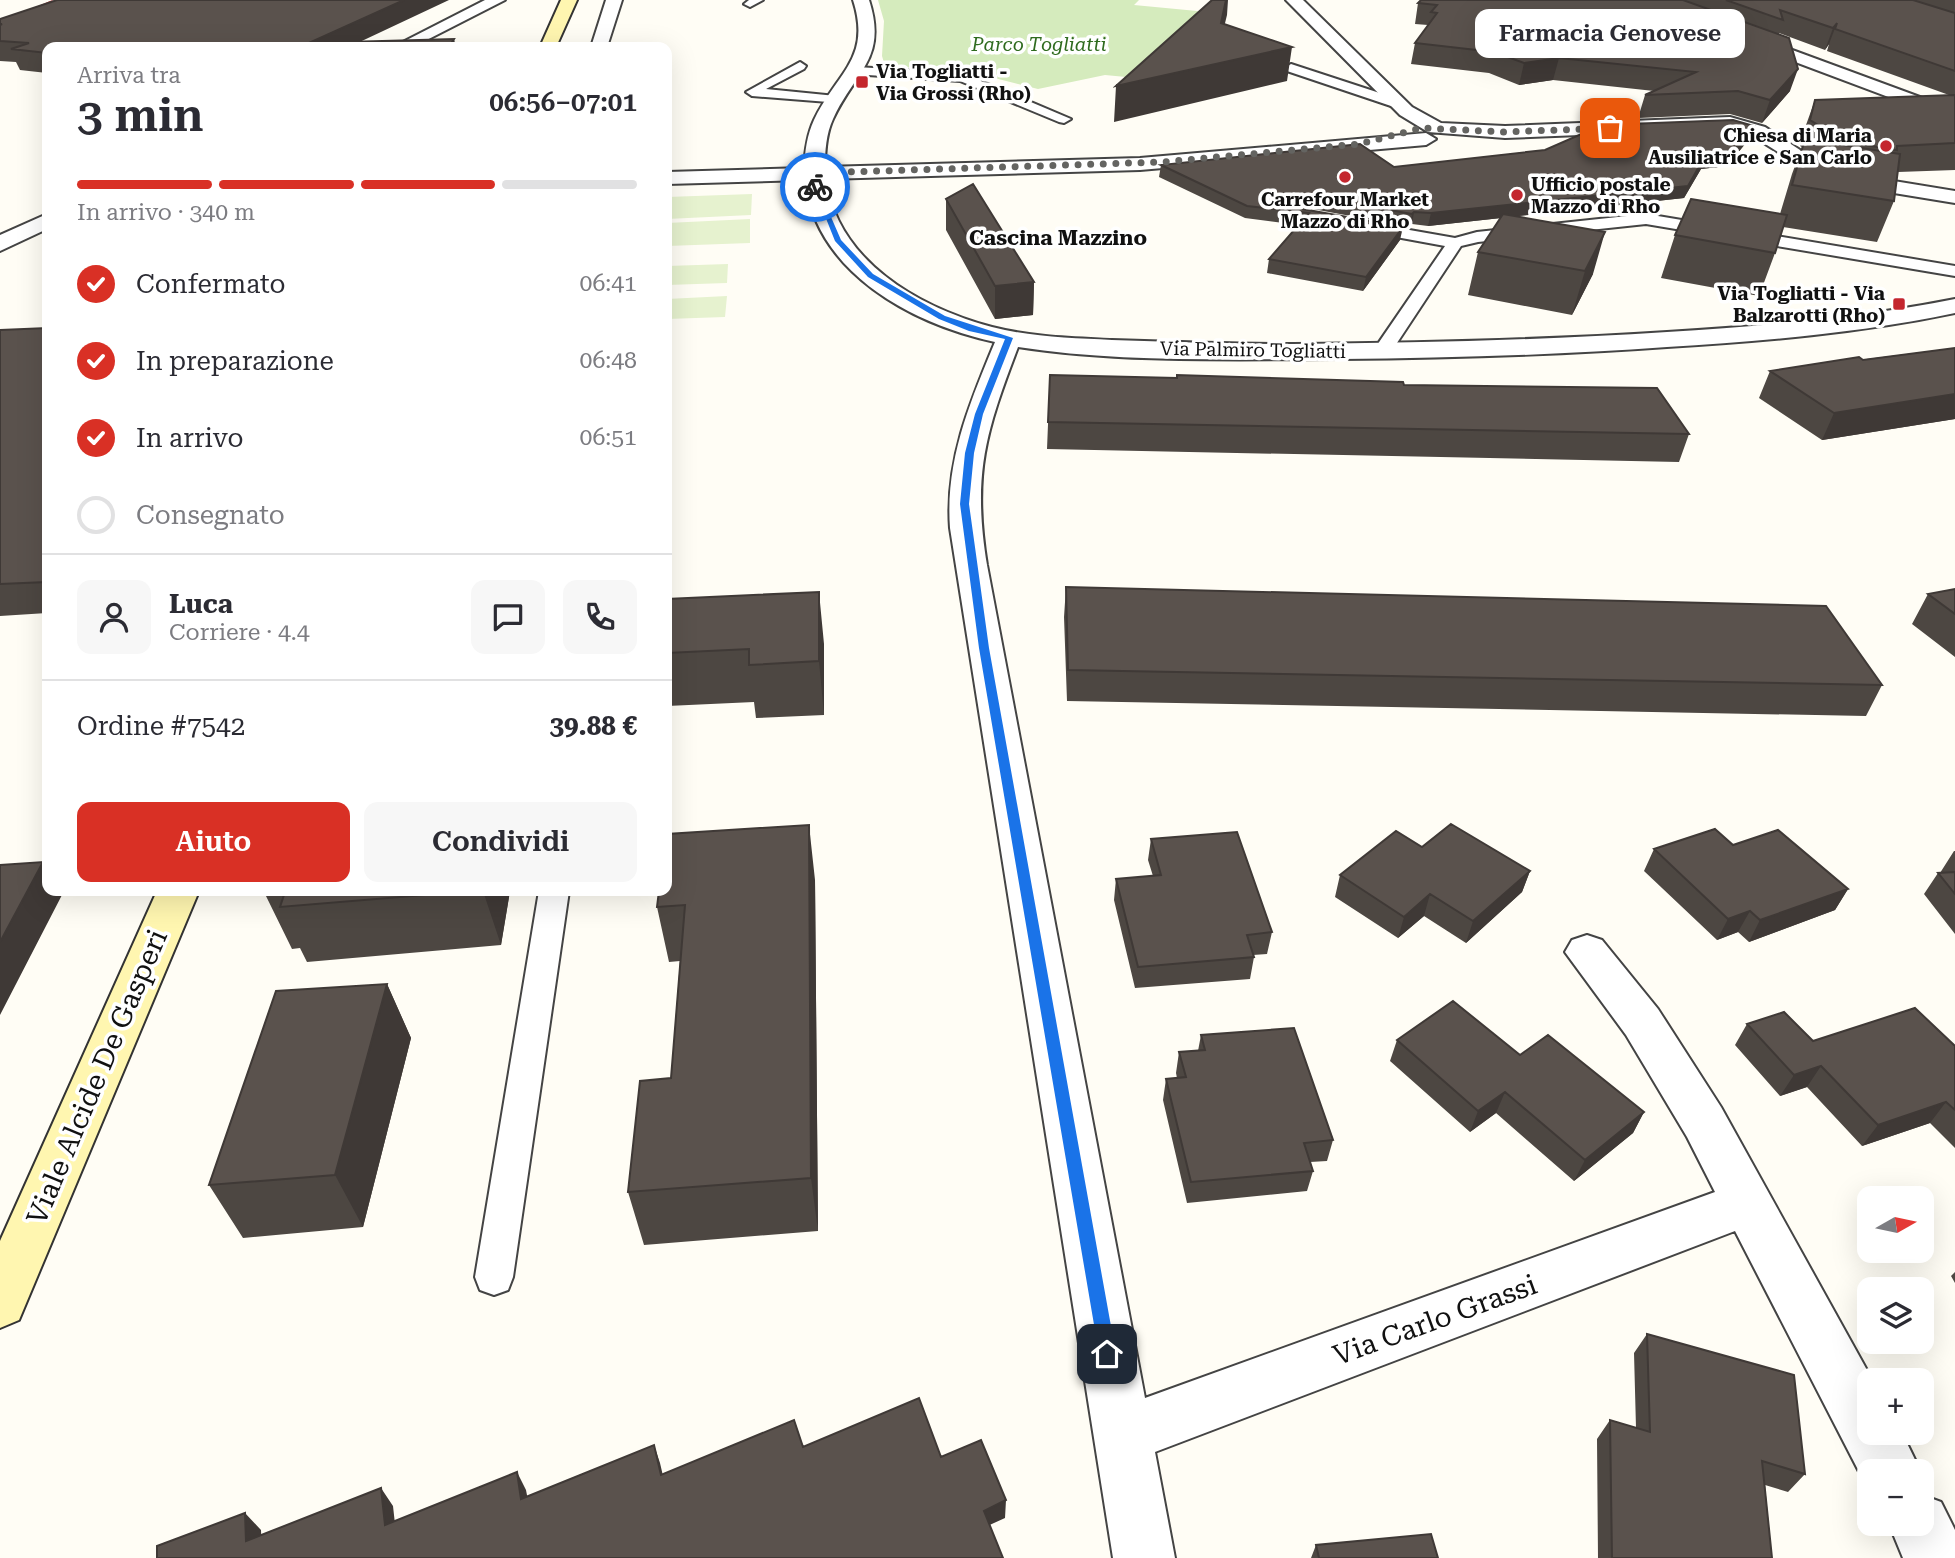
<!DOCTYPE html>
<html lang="it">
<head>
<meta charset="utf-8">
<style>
  :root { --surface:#fff; --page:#f7f7f7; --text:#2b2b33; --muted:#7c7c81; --line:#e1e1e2; --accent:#d93025 }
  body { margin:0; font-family:"Roboto Serif",serif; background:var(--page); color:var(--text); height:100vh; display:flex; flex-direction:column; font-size:26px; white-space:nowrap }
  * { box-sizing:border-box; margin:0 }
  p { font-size:23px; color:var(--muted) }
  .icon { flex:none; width:38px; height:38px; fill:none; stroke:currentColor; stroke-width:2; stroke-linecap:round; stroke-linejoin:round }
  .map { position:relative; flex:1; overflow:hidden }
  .drawer { position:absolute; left:42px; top:42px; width:630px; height:854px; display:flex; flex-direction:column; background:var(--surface); border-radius:14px; box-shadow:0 7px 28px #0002 }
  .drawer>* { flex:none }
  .needle { width:46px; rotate:81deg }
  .buttons { position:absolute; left:1857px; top:1186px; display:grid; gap:14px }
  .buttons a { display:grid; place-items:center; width:77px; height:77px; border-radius:14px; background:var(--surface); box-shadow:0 7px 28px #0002; font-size:35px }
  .pin { position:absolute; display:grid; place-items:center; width:60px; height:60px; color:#fff; margin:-30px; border-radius:14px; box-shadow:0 4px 10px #0006 }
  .courier { position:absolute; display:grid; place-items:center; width:70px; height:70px; margin:-35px; border:5px solid #1a73e8; border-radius:50%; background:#fff; color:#222; box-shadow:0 2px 9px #0007 }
  .bubble { position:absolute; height:49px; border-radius:14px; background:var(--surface); box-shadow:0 7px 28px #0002; font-size:23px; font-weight:600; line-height:49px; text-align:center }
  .summary em { font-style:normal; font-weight:600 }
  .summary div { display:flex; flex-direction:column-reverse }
  .summary { display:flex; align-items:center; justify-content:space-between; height:119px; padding:0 35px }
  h1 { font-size:46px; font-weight:600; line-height:52px }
  .bar { display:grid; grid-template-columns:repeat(4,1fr); gap:10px 7px; align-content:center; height:84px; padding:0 35px }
  .bar i { height:9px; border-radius:5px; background:var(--line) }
  .bar .on { background:var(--accent) }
  .bar p { grid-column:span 4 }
  .line { display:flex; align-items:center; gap:18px; padding:0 35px; border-top:2px solid var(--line) }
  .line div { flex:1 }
  .round { display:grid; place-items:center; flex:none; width:74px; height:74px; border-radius:14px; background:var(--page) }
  ol { padding:0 35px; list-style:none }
  li { display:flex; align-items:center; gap:21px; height:77px }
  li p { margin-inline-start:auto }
  li .icon { padding:7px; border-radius:50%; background:var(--accent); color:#fff; stroke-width:4 }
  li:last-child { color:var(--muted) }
  li i { width:38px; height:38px; border:4px solid var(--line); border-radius:50% }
  .primary-button { display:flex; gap:14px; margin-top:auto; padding:14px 35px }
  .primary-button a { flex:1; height:80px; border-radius:14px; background:var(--accent); color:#fff; font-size:28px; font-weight:600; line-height:80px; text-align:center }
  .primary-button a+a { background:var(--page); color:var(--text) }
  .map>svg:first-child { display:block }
</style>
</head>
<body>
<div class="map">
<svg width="1955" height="1558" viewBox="0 0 1955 1558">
  <rect width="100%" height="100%" fill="#fffdf5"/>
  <!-- green -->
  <path fill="#d5ebbd" d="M 878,0 L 1139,0 L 1134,5 L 1218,13 L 1168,81 L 1105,75 L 1038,89 L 967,71 L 885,66 L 882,56 L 884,21 Z"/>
  <!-- pitch -->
  <path fill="#e6f2cf" d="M 752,194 L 751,215 L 667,219 L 667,197 Z
    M 750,219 L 750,243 L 667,246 L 667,223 Z
    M 728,264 L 727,283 L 667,285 L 667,266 Z
    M 727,296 L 725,317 L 667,319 L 667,299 Z"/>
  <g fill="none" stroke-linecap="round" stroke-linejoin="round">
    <!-- lane casing -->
    <g stroke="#444" stroke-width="4">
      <path id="lane" d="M 749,0 L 763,0 L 750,7 L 744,4 Z
        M 800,62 L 806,66 L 804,69 L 766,89 L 836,96 L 841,97 L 841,103 L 752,96 L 746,92 Z
        M 1291,64 L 1404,101 L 1406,104 L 1399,108 L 1394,107 L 1287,71 L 1285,68 Z
        M 856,67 L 962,73 L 1071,119 L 1064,123 L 1059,122 L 960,81 L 852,74 L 850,71 Z
        M 1646,214 L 1955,266 L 1955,276 L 1646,224 L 1478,242 L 1461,246 L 1389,355 L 1375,355 L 1373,351 L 1445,246 L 1358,230 L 1356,227 L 1358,224 L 1364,222 L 1455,238 L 1477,232 Z
        M 539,891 L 569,891 L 513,1277 L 508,1290 L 494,1295 L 480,1290 L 475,1277 Z"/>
    </g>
    <!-- street casing -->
    <g stroke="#444" stroke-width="4">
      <path id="street" d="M 485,0 L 505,0 L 413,47 L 393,47 Z
        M 606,0 L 622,0 L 607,47 L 591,47 Z
        M 853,0 L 869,0 C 888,59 855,71 833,119 C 826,134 825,151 825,167 L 1140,158 L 1426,133 L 1436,139 L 1426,145 L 1140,170 L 826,179 C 837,261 918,307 992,327 C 1031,337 1072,338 1112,340 C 1172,342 1232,344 1293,344 C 1418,343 1543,340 1667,332 C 1764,326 1860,318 1955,299 L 1955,313 C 1860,333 1764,341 1667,347 C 1558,355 1449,358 1340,359 C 1237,359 1119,363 1018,347 C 986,431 972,474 987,565 L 1145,1398 L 1715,1192 L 1687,1137 L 1626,1035 L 1565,952 L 1572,940 L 1587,935 L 1602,940 L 1658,1009 L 1721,1107 L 1873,1381 L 1869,1381 L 1869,1433 L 1902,1433 L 1921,1472 L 1869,1472 L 1869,1491 L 1735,1231 L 1155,1452 L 1175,1558 L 1113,1558 L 950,528 C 945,461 970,402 995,342 C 912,324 816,273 805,180 L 667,184 L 667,172 L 804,168 C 805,151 807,135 814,120 C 837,72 872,59 853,0 Z
        M 1286,0 L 1303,0 L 1412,107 L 1441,123 L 1505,126 L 1730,117 L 1765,127 L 1838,175 L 1845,173 L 1955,191 L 1955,203 L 1845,185 L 1835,179 L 1821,179 L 1751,135 L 1729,129 L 1505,138 L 1428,132 L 1400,115 Z
        M 1635,0 L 1657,0 L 1955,110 L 1955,122 L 1638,3 Z
        M 47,214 L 47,229 L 0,251 L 0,235 Z
        M 1922,1495 L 1941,1502 L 1955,1530 L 1955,1558 L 1903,1558 L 1889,1524 L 1922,1524 Z"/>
    </g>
    <!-- secondary casing -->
    <g stroke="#333" stroke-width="4">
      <path id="secondary" d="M 561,0 L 577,0 L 556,47 L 540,47 Z
        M 157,891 L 199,891 L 19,1320 L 0,1328 L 0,1241 Z"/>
    </g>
    <!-- lane -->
    <use href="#lane" fill="#fff" fill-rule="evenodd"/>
    <!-- street -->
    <use href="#street" fill="#fff" fill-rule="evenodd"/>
    <!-- secondary -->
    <use href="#secondary" fill="#fff6b0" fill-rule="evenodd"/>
    <!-- rail casing -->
    <g stroke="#c4262e" stroke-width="3.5">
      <path id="rail" d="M 0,24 L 57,0"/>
    </g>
    <!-- rail -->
    <use href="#rail" stroke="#fff" stroke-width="2.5" stroke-dasharray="7" stroke-linecap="butt"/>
  </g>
  <!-- wall -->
  <path fill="#4d4742" d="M 1421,0 L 1955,0 L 1955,170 L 1898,172 L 1894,201 L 1877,242 L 1783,227 L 1775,253 L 1759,296 L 1661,278 L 1675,235 L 1780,214 L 1792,174 L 1802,147 L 1800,146 L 1806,125 L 1815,100 L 1949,95 L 1827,51 L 1829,44 L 1825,50 L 1779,33 L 1790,91 L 1762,123 L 1730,114 L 1638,118 L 1645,95 L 1654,91 L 1553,80 L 1519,85 L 1489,73 L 1411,64 L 1415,43 L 1428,25 L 1415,24 L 1418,3 Z
    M 0,19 L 362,41 L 456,47 L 47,47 L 47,73 L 20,70 L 16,62 L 0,61 Z
    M 1754,126 L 1750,138 L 1727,166 L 1701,169 L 1684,198 L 1517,216 L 1593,274 L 1572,315 L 1468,295 L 1478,252 L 1501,218 L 1428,226 L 1412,224 L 1410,227 L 1302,207 L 1301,208 L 1400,240 L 1363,291 L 1267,273 L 1269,259 L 1299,225 L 1245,218 L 1159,177 L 1161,165 L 1394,167 Z
    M 946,199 L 1034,282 L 1033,315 L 995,319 L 946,230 Z
    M 47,328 L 47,613 L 0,616 L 0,330 Z
    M 1955,348 L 1955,419 L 1822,440 L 1759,398 L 1770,371 Z
    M 1050,375 L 1176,378 L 1177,375 L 1404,385 L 1689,434 L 1679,462 L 1047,449 Z
    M 1066,587 L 1882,685 L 1866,716 L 1067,701 L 1064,617 Z
    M 1955,589 L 1955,657 L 1912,624 L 1928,594 Z
    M 667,599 L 824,644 L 824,715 L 756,718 L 754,702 L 667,706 Z
    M 1151,839 L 1272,932 L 1267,954 L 1253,955 L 1254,957 L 1250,979 L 1135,988 L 1114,900 L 1116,879 L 1153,876 L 1148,860 Z
    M 1733,845 L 1848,889 L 1835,910 L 1749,942 L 1738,932 L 1717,940 L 1644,871 L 1654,849 Z
    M 1422,847 L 1530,871 L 1522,892 L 1466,943 L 1424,916 L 1398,938 L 1335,897 L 1340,875 Z
    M 1954,851 L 1955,851 L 1955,934 L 1924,894 L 1938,873 L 1940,873 Z
    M 815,880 L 818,1231 L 644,1245 L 628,1192 L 671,1078 L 680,961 L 669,962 L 657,907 Z
    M 266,891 L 510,891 L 501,945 L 307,962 L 300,948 L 292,949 L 265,894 Z
    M 387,984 L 411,1038 L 363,1227 L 243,1238 L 209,1185 Z
    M 1747,1024 L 1813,1041 L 1955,1046 L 1955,1148 L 1930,1123 L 1862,1146 L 1807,1087 L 1780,1096 L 1735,1045 Z
    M 1201,1035 L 1333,1140 L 1327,1161 L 1310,1162 L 1313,1171 L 1307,1191 L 1187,1203 L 1163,1100 L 1166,1079 L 1177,1078 L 1176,1073 L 1179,1052 L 1198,1051 Z
    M 1397,1040 L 1520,1055 L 1644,1112 L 1633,1133 L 1574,1181 L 1496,1113 L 1470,1132 L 1390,1061 Z
    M 1955,1272 L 1955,1283 L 1951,1276 Z
    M 1647,1334 L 1805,1474 L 1788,1492 L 1765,1485 L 1772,1558 L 1598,1558 L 1597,1439 L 1610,1420 L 1636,1428 L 1634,1353 Z
    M 1316,1545 L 1438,1558 L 1311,1558 Z"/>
  <!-- shaded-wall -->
  <path fill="#3f3936" d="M 404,0 L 449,0 L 349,47 L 309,43 Z
    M 1226,0 L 1228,0 L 1227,15 L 1217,56 L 1221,23 Z
    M 1837,23 L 1829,44 L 1825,50 L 1833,28 Z
    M 454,39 L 456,47 L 449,47 Z
    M 1292,47 L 1287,81 L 1114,122 L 1116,86 Z
    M 1559,58 L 1553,80 L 1519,85 L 1524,63 Z
    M 1798,69 L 1790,91 L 1762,123 L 1770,100 Z
    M 1754,126 L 1750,138 L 1727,166 L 1701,169 L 1684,198 L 1428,226 L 1431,213 L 1705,156 Z
    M 1304,195 L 1302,207 L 1295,212 L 1294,200 Z
    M 1414,212 L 1412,224 L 1410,227 L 1412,214 Z
    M 1403,227 L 1400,240 L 1363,291 L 1366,277 Z
    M 1605,232 L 1593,274 L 1572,315 L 1585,271 Z
    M 1034,282 L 1033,315 L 995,319 L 995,286 Z
    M 1955,394 L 1955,419 L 1822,440 L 1834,413 Z
    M 819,592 L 824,644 L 824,715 L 819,661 Z
    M 809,825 L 815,880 L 818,1231 L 811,1178 Z
    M 43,862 L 47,868 L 47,891 L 61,891 L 63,893 L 0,1015 L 0,942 Z
    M 1530,871 L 1522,892 L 1466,943 L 1473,921 Z
    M 1848,889 L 1835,910 L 1749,942 L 1760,920 Z
    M 483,891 L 510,891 L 501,945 Z
    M 1430,894 L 1424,916 L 1398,938 L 1404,917 Z
    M 1750,911 L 1738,932 L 1717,940 L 1728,919 Z
    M 387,984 L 411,1038 L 363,1227 L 335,1175 Z
    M 1821,1066 L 1807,1087 L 1780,1096 L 1794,1075 Z
    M 1505,1092 L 1496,1113 L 1470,1132 L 1478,1111 Z
    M 1946,1102 L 1930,1123 L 1862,1146 L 1878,1125 Z
    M 1644,1112 L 1633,1133 L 1574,1181 L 1585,1160 Z
    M 654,1445 L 660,1463 L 667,1493 L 661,1475 Z
    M 517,1472 L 526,1490 L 531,1516 L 521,1499 Z
    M 381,1488 L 393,1506 L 397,1542 L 385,1525 Z
    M 1006,1500 L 1005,1518 L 983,1528 L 984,1511 Z
    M 245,1513 L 261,1530 L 262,1558 L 246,1541 Z"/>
  <!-- building -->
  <path fill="#5a524d" stroke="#3f3936" stroke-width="2" d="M 57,0 L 404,0 L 309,43 L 454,39 L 449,47 L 47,47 L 47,53 L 11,49 L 29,43 L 0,41 L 0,25 L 2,24 L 0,24 L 0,19 Z
    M 1212,0 L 1226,0 L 1221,23 L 1292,47 L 1116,86 Z
    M 1421,0 L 1683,0 L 1789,38 L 1798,69 L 1770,100 L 1738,91 L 1645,95 L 1696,72 L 1559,58 L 1524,63 L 1494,52 L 1415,43 L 1437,13 L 1431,12 L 1437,5 L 1418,3 Z
    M 1726,0 L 1913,0 L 1955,13 L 1955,71 L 1835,29 L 1837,23 L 1833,28 L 1780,10 L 1783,20 Z
    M 1954,95 L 1955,95 L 1955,143 L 1897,146 L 1897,150 L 1846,142 L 1810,120 L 1815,100 Z
    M 1733,120 L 1754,126 L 1731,154 L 1705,156 L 1688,186 L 1431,213 L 1414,212 L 1412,214 L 1304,195 L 1294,200 L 1297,208 L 1403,227 L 1366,277 L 1269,259 L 1309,213 L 1247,206 L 1161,165 L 1360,144 L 1394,167 L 1545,150 L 1602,125 Z
    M 1806,135 L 1811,140 L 1900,154 L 1894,201 L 1792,185 Z
    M 973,184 L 1034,282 L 995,286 L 946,199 Z
    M 1691,199 L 1787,215 L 1775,253 L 1675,235 Z
    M 1503,214 L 1605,232 L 1585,271 L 1478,252 Z
    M 47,328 L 47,582 L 0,584 L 0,330 Z
    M 1955,348 L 1955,394 L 1834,413 L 1770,371 L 1859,357 L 1863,360 Z
    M 1050,375 L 1177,378 L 1177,375 L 1403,382 L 1404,385 L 1657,388 L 1689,434 L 1048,422 Z
    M 1066,587 L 1826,606 L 1882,685 L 1068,670 Z
    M 1955,589 L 1955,614 L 1928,594 Z
    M 819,592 L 819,661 L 749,665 L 749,649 L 667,653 L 667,599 Z
    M 1451,824 L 1530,871 L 1473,921 L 1430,894 L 1404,917 L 1340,875 L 1396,831 L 1422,847 Z
    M 809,825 L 811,1178 L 628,1192 L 640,1081 L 671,1078 L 685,905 L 657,907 L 659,891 L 667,891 L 667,834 Z
    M 1715,829 L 1733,845 L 1778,830 L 1848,889 L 1760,920 L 1750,911 L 1728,919 L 1654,849 Z
    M 1237,832 L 1272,932 L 1247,935 L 1254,957 L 1138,967 L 1116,879 L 1161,875 L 1151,839 Z
    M 43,862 L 0,942 L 0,865 Z
    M 1955,872 L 1955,894 L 1938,873 Z
    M 266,891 L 473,891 L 280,907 L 285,892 L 265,894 Z
    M 387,984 L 335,1175 L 209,1185 L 276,991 Z
    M 1453,1001 L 1520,1055 L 1548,1035 L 1644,1112 L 1585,1160 L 1505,1092 L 1478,1111 L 1397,1040 Z
    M 1915,1008 L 1955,1046 L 1955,1110 L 1946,1102 L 1878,1125 L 1821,1066 L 1794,1075 L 1747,1024 L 1784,1012 L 1813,1041 Z
    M 1294,1028 L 1333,1140 L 1304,1143 L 1313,1171 L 1191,1182 L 1166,1079 L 1186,1077 L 1179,1052 L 1205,1050 L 1201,1035 Z
    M 1647,1334 L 1794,1375 L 1805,1474 L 1762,1461 L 1772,1558 L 1612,1558 L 1610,1420 L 1650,1432 Z
    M 919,1398 L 941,1457 L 981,1440 L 1006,1500 L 984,1511 L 1003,1558 L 157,1558 L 157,1546 L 245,1513 L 246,1541 L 381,1488 L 385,1525 L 517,1472 L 521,1499 L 654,1445 L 661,1475 L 794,1420 L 803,1447 Z
    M 1431,1534 L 1438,1558 L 1319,1558 L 1316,1545 Z"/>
  <!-- route -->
  <path fill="#1a73e8" d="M 813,186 L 818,187 L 841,240 L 873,274 L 945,316 L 1013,338 L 983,414 L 974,453 L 969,504 L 989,648 L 1116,1354 L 1113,1359 L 1107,1362 L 1102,1359 L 1099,1354 L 979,648 L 960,504 L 965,453 L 975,414 L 1005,339 L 969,331 L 939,319 L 868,277 L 835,241 Z"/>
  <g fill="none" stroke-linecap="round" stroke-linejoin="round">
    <!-- done -->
    <path stroke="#646461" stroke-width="7" stroke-dasharray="0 12.6" d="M 815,187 L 815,173 L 1163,162 L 1359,144 L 1422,128 L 1505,132 L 1610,128"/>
  </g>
  <!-- markers -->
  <g fill="#c4262e" stroke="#fff" stroke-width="2.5">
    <rect x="855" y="75" width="14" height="14" rx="3.5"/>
    <circle cx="1886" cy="146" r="7"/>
    <circle cx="1345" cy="177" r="7"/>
    <circle cx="1517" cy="195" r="7"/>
    <rect x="1892" y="297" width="14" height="14" rx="3.5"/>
  </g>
  <g text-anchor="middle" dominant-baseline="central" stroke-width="7" stroke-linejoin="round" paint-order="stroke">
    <!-- far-park labels -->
    <g font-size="19" font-style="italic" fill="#2f6b1f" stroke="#fff">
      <text x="1039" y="44">Parco Togliatti</text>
    </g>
    <!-- far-poi labels -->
    <g font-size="19" font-weight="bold" fill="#111" stroke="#fff" text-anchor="start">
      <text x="876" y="71">Via Togliatti -<tspan x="876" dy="22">Via Grossi (Rho)</tspan></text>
      <text x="1872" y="135" text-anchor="end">Chiesa di Maria<tspan x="1872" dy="22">Ausiliatrice e San Carlo</tspan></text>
      <text x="1531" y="184">Ufficio postale<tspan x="1531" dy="22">Mazzo di Rho</tspan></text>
      <text x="1345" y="199" text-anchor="middle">Carrefour Market<tspan x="1345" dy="22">Mazzo di Rho</tspan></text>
      <text x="1885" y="293" text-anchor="end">Via Togliatti - Via<tspan x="1885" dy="22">Balzarotti (Rho)</tspan></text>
    </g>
    <!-- far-street labels -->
    <g font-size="19" fill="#111" stroke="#fff">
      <text transform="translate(1253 350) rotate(1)">Via Palmiro Togliatti</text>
    </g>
    <!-- far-neighbourhood labels -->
    <g font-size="21" font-weight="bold" fill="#111" stroke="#fff">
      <text x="1058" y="238">Cascina Mazzino</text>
    </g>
    <!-- near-street labels -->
    <g font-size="28" fill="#111" stroke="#fff">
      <text transform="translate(97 1077) rotate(-67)">Viale Alcide De Gasperi</text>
      <text transform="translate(1435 1320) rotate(-20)">Via Carlo Grassi</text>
    </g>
  </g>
</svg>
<div class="buttons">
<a><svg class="needle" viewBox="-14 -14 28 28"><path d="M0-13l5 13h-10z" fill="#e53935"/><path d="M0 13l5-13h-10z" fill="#7c7c81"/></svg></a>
<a><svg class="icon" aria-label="layers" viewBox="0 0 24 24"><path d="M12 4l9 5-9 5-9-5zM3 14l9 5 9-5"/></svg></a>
<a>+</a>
<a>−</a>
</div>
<div class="pin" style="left:1610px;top:128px;background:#ea580c"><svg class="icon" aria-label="bag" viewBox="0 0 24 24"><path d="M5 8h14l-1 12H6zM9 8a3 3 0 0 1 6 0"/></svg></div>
<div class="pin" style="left:1107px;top:1354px;background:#1f2937"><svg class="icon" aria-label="home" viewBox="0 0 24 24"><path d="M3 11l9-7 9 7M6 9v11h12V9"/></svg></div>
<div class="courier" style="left:815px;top:187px"><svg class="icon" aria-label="bike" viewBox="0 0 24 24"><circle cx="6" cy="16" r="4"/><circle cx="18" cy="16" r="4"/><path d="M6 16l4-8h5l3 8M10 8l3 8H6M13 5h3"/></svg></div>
<div class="bubble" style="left:1475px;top:9px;width:270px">Farmacia Genovese</div>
<section class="drawer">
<div class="summary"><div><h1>3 min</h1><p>Arriva tra</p></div><em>06:56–07:01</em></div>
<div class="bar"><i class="on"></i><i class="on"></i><i class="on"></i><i></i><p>In arrivo · 340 m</p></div>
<ol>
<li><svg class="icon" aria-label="check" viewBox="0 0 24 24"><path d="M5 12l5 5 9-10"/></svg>Confermato<p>06:41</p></li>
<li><svg class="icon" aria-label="check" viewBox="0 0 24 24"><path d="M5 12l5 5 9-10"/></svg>In preparazione<p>06:48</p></li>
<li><svg class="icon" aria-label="check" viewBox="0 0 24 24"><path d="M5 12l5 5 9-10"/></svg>In arrivo<p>06:51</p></li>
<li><i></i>Consegnato</li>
</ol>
<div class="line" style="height:126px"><a class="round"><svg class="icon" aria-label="person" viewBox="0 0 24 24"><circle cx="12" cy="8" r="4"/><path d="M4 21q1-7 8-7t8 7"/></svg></a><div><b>Luca</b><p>Corriere · 4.4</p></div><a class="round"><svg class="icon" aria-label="chat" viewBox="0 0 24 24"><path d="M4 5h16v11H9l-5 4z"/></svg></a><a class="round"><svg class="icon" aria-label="phone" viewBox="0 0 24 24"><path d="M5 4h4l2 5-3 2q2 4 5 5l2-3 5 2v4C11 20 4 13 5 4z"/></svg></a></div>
<div class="line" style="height:91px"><div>Ordine #7542</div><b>39.88 €</b></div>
<div class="primary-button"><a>Aiuto</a><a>Condividi</a></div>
</section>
</div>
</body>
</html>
